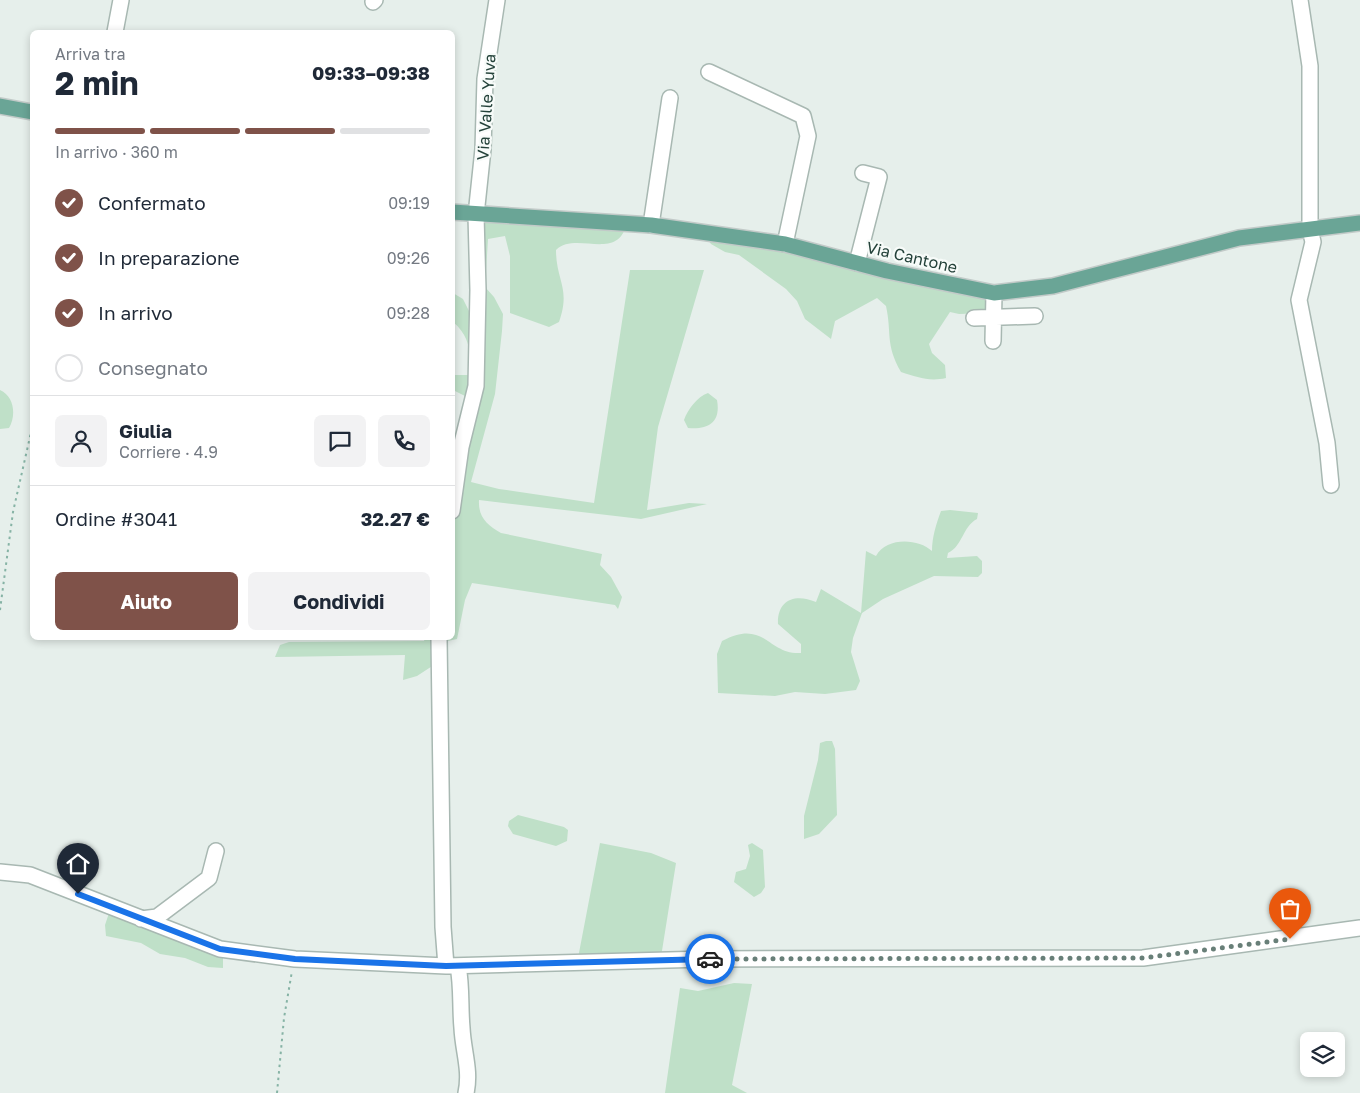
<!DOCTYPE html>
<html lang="it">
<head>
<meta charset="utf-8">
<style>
  :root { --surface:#fff; --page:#f2f2f3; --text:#1f2937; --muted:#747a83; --line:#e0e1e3; --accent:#7f5249 }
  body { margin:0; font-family:"Golos Text",sans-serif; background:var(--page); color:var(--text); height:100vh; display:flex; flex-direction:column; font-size:19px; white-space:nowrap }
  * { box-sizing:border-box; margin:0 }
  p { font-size:16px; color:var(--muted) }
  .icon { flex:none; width:28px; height:28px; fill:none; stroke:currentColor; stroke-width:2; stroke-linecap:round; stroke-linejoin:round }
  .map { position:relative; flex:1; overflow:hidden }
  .panel { position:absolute; left:30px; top:30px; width:425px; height:610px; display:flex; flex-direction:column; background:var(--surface); border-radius:8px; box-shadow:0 2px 8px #0003 }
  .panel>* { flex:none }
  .tools { position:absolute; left:1300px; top:1032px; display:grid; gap:10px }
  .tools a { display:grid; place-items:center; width:45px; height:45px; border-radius:8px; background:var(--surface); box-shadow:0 2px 8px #0003; font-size:25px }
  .pin { position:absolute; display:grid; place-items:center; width:42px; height:42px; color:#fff; margin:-51px -21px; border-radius:50% 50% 50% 0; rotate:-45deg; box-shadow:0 0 5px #0007 }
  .pin .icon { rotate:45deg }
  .courier { position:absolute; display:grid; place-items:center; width:50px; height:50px; margin:-25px; border:4px solid #1a73e8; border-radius:50%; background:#fff; color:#222; box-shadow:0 1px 6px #0007 }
  .summary em { font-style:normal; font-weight:700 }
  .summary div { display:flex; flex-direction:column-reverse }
  .summary { display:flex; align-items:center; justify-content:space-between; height:85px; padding:0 25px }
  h1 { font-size:32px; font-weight:700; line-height:38px }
  .bar { display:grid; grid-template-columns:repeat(4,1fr); gap:8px 5px; align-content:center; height:60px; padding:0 25px }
  .bar i { height:6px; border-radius:4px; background:var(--line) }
  .bar .selected { background:var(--accent) }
  .bar p { grid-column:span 4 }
  .line { display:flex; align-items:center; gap:12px; padding:0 25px; border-top:1px solid var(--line) }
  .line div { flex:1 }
  .round { display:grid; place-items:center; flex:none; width:52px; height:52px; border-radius:8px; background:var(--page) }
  ol { padding:0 25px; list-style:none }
  li { display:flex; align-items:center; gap:15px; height:55px }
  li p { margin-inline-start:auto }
  li .icon { padding:5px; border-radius:50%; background:var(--accent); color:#fff; stroke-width:4 }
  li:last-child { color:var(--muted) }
  li i { width:28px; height:28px; border:2px solid var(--line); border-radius:50% }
  .button { display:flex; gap:10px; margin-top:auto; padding:10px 25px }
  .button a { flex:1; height:58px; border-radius:8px; background:var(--accent); color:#fff; font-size:20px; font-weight:700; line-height:58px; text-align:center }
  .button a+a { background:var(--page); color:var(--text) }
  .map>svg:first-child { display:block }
</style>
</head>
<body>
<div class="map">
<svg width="1360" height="1093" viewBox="0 0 1360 1093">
  <rect width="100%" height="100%" fill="#e6efeb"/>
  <!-- green -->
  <path fill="#bfe0c8" d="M 481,221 L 626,226 C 616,261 575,231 556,250 C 556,281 571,288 559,322 L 549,327 L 510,313 L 510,256 L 505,236 L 488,239 L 485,287 L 494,297 L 503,314 L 502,331 L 495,394 L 471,482 L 499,489 L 594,503 L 630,270 L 704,270 L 658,427 L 647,510 L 689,503 L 707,504 L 641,519 L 479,500 C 478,517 487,525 501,533 L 602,554 L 600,565 L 611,577 L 622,597 L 618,609 L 615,605 L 472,583 L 465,600 L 457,639 L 443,642 L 443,659 L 417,676 L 403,680 L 405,655 L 275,657 L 280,645 L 289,642 L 424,641 L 425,638 L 452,638 L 453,501 L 475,401 L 453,390 L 453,375 L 469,375 C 472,355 470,336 453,322 L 453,293 L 463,299 L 469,311 L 480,311 Z
    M 706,237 L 787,249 L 988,293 L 988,313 L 959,314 L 950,312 L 929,344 L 932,353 L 945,365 L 946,378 C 929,382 917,377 901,372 C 885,344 892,333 886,306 L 877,298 L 835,321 L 831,339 L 805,319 L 797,301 L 786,289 L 739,255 L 725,252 L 711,244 Z
    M 0,390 C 15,397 16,416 9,428 L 0,429 Z
    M 708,393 L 717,400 C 721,422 709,430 688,428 L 684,420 C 688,409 697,397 708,393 Z
    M 950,510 L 978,513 L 977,519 C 962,527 963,546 948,553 L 947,558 L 977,556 L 982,561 L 982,573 L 978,577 L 934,576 L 883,599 L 862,613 L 853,638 L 851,652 L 860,681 L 856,690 L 825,694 L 795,692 L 775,696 L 718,693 L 717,654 L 722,641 C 765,618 767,655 801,653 L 801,644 L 778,624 C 777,600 795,593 816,602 L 821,589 L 861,613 L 866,551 L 876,556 C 886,537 918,538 932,551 C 932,538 936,524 941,511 Z
    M 826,741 L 832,741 L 835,749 L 837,815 L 819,834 L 804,839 L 804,816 L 818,760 L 820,743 Z
    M 518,815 L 564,827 L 568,830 L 567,841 L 556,846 L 513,834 L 508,826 L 509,821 Z
    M 600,843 L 651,853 L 676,863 L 661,957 L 578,958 Z
    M 752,843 L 763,850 L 765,887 L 761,893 L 754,897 L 734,882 L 736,872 L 746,869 L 750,856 L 748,845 Z
    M 109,913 L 223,954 L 223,968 L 208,967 L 185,958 L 160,954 L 141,943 L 106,936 L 105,925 Z
    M 734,983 L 752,984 L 732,1085 L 747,1093 L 665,1093 L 680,988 L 698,991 Z"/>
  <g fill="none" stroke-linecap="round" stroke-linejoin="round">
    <!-- minor casing -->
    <g stroke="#a8b8b2" stroke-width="18">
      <path id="minor" d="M 1300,0 L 1310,66 L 1310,229 L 1313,242 L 1299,300 L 1327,443 L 1331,485
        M 373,2 L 375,0
        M 115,32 L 121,0
        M 709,72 L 803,116 L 808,136 L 785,244
        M 651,225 L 670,98
        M 857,263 L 879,177 L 863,173
        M 974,318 L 1035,316
        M 993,341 L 994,293
        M 452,511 L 461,447 L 476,386 L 478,290 L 476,215 L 483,149 L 485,79 L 497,0
        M 439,638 L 443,927 L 446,966
        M 0,872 L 30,875 L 220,949 L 295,959 L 446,966 L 706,959 L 1143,958 L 1360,928
        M 141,919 L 157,917 L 209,878 L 216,851
        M 458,966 C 462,987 460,1007 462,1028 C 463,1051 471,1070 466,1093"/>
    </g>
    <!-- major casing -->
    <g stroke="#c2cac8" stroke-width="18">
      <path id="major" d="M 0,106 L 32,112
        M 452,212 L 651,225 L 785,244 L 887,271 L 994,293 L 1053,286 L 1239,238 L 1360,223"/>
    </g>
    <!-- path -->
    <path stroke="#86b3a5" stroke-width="2" stroke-dasharray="2.5 4" stroke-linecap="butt" d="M 0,610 L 13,512 L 32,428
      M 277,1093 L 284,1018 L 292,971"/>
    <!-- minor -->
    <use href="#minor" stroke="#fff" stroke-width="15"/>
    <!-- major -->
    <use href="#major" stroke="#6aa596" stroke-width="15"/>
  </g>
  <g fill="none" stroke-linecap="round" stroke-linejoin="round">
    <!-- done -->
    <path stroke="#687f78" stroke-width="5" stroke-dasharray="0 9" d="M 710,959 L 1143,958 L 1290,939"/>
    <!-- route -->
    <path stroke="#1a73e8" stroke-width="6" d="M 78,894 L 220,949 L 295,959 L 446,966 L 710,959"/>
  </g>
  <g text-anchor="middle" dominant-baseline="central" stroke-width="4.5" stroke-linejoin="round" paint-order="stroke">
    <!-- street labels -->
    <g font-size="16" fill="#24423a" stroke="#f7fbf9">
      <text transform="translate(486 107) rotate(-86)">Via Valle Yuva</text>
      <text transform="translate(912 257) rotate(13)">Via Cantone</text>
    </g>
  </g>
</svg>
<div class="tools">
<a><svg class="icon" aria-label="layers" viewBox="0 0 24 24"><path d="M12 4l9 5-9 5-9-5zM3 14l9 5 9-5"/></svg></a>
</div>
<div class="pin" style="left:1290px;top:939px;background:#ea580c"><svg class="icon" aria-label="bag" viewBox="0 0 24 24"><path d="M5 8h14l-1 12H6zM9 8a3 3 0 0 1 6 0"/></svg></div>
<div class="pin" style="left:78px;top:894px;background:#1f2937"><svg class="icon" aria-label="home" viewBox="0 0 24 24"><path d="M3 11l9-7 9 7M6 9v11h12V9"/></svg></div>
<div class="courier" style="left:710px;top:959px"><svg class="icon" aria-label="car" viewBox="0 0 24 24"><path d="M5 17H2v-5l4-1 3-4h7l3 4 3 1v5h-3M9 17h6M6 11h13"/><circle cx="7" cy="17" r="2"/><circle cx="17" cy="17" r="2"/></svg></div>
<section class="panel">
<div class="summary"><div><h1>2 min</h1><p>Arriva tra</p></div><em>09:33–09:38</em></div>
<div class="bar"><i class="selected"></i><i class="selected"></i><i class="selected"></i><i></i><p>In arrivo · 360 m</p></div>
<ol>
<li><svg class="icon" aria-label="check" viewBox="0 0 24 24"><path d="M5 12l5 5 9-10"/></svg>Confermato<p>09:19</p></li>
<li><svg class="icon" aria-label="check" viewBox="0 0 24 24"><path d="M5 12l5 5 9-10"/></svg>In preparazione<p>09:26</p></li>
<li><svg class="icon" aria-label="check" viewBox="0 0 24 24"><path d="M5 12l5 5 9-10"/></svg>In arrivo<p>09:28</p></li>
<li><i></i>Consegnato</li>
</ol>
<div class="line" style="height:90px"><a class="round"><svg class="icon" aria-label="person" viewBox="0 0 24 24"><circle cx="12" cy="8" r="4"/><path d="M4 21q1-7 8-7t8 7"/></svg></a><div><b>Giulia</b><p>Corriere · 4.9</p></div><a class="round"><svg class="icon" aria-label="chat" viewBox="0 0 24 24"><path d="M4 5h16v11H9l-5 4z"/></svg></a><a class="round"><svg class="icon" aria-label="phone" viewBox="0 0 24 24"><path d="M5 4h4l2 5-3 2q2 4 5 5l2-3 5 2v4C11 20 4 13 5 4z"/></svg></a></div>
<div class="line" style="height:65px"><div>Ordine #3041</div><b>32.27 €</b></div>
<div class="button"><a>Aiuto</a><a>Condividi</a></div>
</section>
</div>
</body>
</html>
